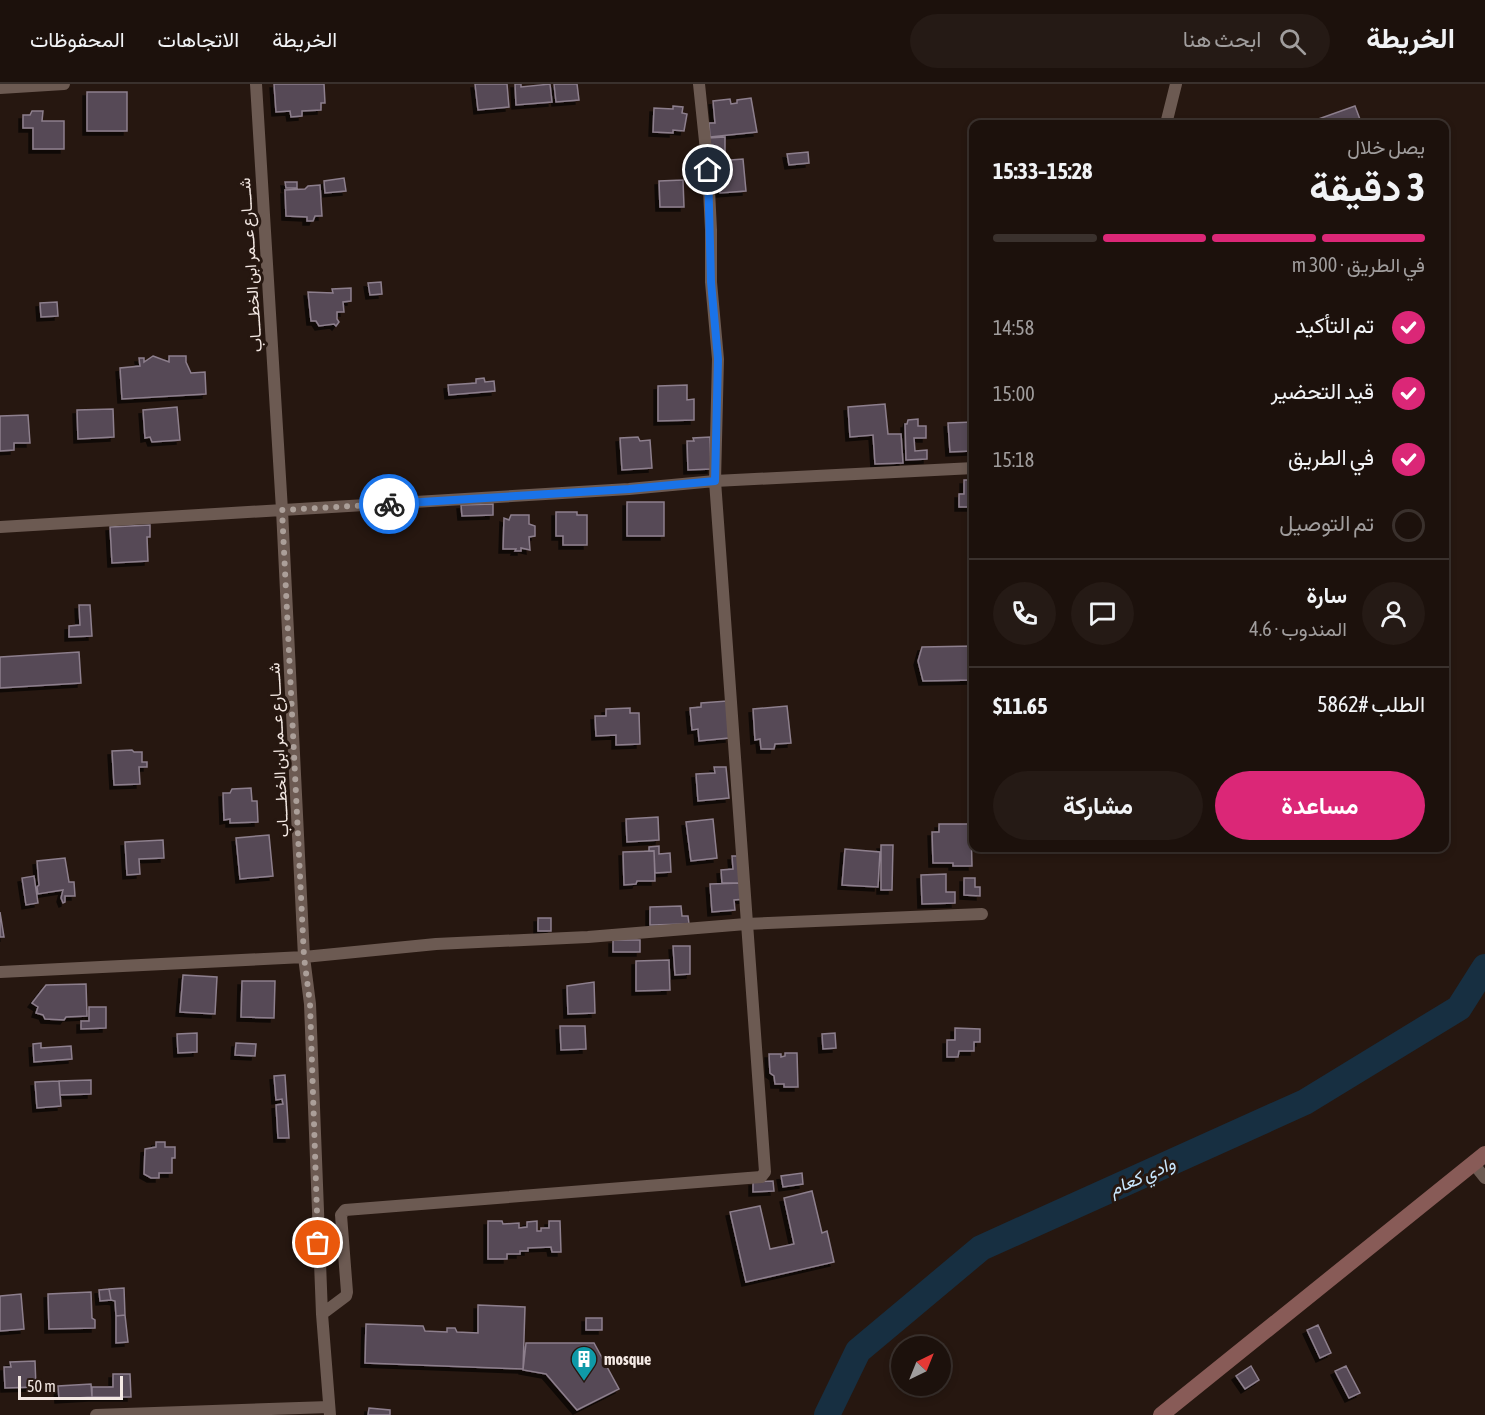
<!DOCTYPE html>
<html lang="ar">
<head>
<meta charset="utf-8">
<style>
  :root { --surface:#1c110c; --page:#251a15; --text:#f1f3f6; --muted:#a09d9d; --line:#3a312d; --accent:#db2777 }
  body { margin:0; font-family:"Asap Condensed",Vazirmatn,sans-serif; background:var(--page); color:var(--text); direction:rtl; height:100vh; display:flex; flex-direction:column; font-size:22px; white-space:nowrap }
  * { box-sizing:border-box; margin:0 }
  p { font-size:20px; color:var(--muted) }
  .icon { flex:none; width:33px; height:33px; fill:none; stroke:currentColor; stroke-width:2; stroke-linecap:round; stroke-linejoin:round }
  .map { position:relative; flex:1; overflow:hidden; direction:ltr }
  .drawer { position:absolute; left:969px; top:36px; width:480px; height:732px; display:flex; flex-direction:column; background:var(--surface); border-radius:12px; box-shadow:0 3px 9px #0003,0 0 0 2px var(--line); direction:rtl }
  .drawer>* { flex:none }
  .needle { width:39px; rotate:43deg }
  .tools { position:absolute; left:891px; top:1252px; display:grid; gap:12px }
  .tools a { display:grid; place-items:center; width:60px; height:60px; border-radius:50%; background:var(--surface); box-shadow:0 3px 9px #0003,0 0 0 2px var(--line); font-size:30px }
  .scale { position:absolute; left:18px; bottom:15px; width:105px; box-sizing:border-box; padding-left:6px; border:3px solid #f3e8e3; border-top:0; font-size:16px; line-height:21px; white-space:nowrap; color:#f3e8e3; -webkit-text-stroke:4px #261710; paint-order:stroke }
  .pin { position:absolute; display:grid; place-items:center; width:51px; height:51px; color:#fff; margin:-26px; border:3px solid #fff; border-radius:50%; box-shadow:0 2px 6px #0007 }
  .courier { position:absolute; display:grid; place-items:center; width:60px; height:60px; margin:-30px; border:4px solid #1a73e8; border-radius:50%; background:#fff; color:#222; box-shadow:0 2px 8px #0007 }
  .overview em { font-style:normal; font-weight:700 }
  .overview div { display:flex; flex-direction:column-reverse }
  .overview { display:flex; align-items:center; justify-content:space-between; height:102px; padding:0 24px }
  h1 { font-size:39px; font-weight:700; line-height:45px }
  .bar { display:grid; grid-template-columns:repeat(4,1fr); gap:9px 6px; align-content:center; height:72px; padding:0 24px }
  .bar i { height:8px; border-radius:4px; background:var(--line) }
  .bar .active { background:var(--accent) }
  .bar p { grid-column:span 4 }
  .line { display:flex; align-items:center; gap:15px; padding:0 24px; border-top:2px solid var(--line) }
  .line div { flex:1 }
  .round { display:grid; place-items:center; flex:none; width:63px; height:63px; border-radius:32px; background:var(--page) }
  ol { padding:0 24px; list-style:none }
  li { display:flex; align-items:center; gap:18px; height:66px }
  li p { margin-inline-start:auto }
  li .icon { padding:6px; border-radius:50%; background:var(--accent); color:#fff; stroke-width:4 }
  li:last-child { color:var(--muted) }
  li i { width:33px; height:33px; border:3px solid var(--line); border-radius:50% }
  .primary-button { display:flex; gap:12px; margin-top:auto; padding:12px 24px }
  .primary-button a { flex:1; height:69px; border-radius:36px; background:var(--accent); color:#fff; font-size:24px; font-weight:700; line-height:69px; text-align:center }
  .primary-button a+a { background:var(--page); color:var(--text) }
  header { display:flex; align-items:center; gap:36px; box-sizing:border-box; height:84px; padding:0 30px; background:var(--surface); border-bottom:2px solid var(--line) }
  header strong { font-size:28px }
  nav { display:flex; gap:33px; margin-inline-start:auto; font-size:21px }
  .search { width:420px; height:54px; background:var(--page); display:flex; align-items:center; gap:15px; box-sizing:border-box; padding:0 21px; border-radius:33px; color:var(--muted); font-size:22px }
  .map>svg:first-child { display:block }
</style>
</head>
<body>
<header>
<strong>الخريطة</strong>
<div class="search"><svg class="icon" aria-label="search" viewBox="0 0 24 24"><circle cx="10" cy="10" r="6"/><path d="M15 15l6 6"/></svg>ابحث هنا</div>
<nav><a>الخريطة</a><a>الاتجاهات</a><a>المحفوظات</a></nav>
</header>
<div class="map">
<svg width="1485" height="1331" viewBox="0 0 1485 1331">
  <defs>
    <filter id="shadow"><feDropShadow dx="-4" dy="4" stdDeviation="0" flood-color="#0009"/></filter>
  </defs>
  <rect width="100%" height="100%" fill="#261710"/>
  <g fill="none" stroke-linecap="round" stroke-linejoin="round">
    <!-- river -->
    <path stroke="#172f41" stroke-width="26" d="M 827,1331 L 858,1267 L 981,1164 L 1305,1018 L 1459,924 L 1485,883"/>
  </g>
  <!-- building -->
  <path fill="#564956" stroke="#8d7f8d" stroke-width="1.5" filter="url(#shadow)" d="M 274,0 L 324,0 L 325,19 L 321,19 L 321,26 L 302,27 L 302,32 L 291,33 L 290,27 L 276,28 Z
    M 475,0 L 507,0 L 509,23 L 478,26 Z
    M 515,0 L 521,0 L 521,3 L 550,0 L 552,18 L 516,21 Z
    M 554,0 L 577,0 L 579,16 L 556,18 Z
    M 87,8 L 127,8 L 127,47 L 87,47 Z
    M 751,14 L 757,48 L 710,53 L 709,39 L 715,39 L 713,17 L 730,15 L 731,20 L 737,19 L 737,16 Z
    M 673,22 L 683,23 L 682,29 L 687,30 L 684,47 L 673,46 L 673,49 L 653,48 L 654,24 L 673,25 Z
    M 1355,22 L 1361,38 L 1355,40 L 1308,40 L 1307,39 Z
    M 32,27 L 43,27 L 42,37 L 64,37 L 64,65 L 33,65 L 33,44 L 23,44 L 23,31 L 30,31 Z
    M 725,53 L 725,73 L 712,73 L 708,54 Z
    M 808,68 L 809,79 L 789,81 L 787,70 Z
    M 743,75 L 746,107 L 720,109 L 717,77 Z
    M 344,94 L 346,107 L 325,109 L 324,97 Z
    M 683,96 L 684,123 L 660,123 L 659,97 Z
    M 285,98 L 297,98 L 297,104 L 286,104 Z
    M 320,101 L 322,132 L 315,132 L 313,137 L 307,137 L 307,133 L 286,132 L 285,106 L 305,105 L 308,102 Z
    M 381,198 L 382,210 L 370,211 L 368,199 Z
    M 351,204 L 351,217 L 343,218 L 344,228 L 337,228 L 337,235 L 339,238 L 336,242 L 334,240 L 319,242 L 316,237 L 311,237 L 308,208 L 333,209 L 332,205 Z
    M 57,218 L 58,232 L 41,233 L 40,219 Z
    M 153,272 L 169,278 L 169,272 L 186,272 L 186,278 L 191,289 L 205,288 L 206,310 L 122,315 L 120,284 L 140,282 L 139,274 L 144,274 L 144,278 Z
    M 484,294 L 485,298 L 494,297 L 495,307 L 449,311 L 448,301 L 476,299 L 476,295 Z
    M 687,301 L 687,316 L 694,315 L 694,336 L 658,337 L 658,302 Z
    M 885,320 L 888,350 L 901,350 L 903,379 L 875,380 L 873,351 L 850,353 L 848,323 Z
    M 177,323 L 180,356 L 152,358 L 150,353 L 145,354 L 143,326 Z
    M 113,325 L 114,353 L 78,355 L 77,326 Z
    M 28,331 L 30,359 L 14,359 L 14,366 L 0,367 L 0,332 Z
    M 918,335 L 918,342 L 926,342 L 926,354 L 914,354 L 915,367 L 927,366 L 927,375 L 906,376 L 905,340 L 907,340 L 908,336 Z
    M 973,338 L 974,361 L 970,361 L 971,367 L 950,368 L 948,339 Z
    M 638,353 L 640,357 L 650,356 L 652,384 L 622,386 L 620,354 Z
    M 710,353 L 711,385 L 688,386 L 687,357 L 694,357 L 693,354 Z
    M 964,396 L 974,396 L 974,423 L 959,423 L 959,410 L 964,410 Z
    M 627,418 L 664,418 L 664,452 L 627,452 Z
    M 493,420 L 493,431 L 462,432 L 461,421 Z
    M 556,428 L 577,428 L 577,431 L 587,431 L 587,461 L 563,461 L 563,452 L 556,452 Z
    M 511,431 L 529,431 L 529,440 L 535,442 L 535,452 L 529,453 L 530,466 L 521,464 L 521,467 L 515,467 L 516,465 L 503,465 L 504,434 L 509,436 Z
    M 150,441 L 150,453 L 147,453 L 148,477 L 112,479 L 110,443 Z
    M 79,521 L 90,521 L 92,552 L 69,553 L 69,542 L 80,541 Z
    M 974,562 L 974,596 L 923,597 L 918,577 L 922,563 Z
    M 79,568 L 81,599 L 0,604 L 0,573 Z
    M 727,617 L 729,654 L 699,657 L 698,645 L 692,646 L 690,624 L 701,623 L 701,619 Z
    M 787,622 L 791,659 L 775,660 L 774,665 L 761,665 L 760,655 L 755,656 L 753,625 Z
    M 630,624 L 630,629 L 639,629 L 640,660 L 616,661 L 616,651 L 596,652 L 595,632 L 606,632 L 606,625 Z
    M 132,666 L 134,668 L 142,668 L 142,678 L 147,678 L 147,683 L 139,683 L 140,700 L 114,701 L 112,667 Z
    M 714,683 L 726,683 L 729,714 L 698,717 L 696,690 L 715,689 Z
    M 251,704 L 252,717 L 257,717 L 258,738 L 230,739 L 230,735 L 224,736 L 223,709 L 230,709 L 232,705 Z
    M 658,733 L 659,756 L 627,758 L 626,735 Z
    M 713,735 L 717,774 L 691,777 L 686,738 Z
    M 939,740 L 971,740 L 972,782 L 953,782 L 953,779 L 933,779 L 932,748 L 939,748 Z
    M 269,751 L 273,792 L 240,795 L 236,754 Z
    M 163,756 L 164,774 L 139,775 L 140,790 L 127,791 L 125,758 Z
    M 881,761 L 893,761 L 892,806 L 881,806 Z
    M 659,762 L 659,770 L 670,769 L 671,788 L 655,789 L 654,767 L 649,767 L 649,763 Z
    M 845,765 L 880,768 L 878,803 L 842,801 Z
    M 654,767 L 655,797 L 637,797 L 636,800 L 624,801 L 623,768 Z
    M 732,772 L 744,772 L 742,799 L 722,799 L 721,786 L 733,785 Z
    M 65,774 L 69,798 L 74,798 L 75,812 L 65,812 L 65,818 L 63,819 L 61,814 L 63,806 L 38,810 L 37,803 L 39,801 L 37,777 Z
    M 946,790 L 946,808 L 955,808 L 955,819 L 922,820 L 921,791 Z
    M 34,792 L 38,819 L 26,821 L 22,794 Z
    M 964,794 L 975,794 L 975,803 L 980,803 L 980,812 L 964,811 Z
    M 742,799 L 745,815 L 734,816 L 735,826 L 712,828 L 710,800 Z
    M 681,822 L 682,832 L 688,832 L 689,840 L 650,841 L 650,823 Z
    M 0,828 L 4,853 L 0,853 Z
    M 538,834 L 551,834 L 551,847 L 538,847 Z
    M 613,856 L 640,856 L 640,868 L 613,868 Z
    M 673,862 L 690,862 L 690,890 L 675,891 Z
    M 669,876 L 670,906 L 636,907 L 636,877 Z
    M 183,891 L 217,893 L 215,930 L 180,928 Z
    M 242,897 L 275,897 L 274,934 L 241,933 Z
    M 594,898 L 595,929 L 568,930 L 567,902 Z
    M 86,900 L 87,932 L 66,933 L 64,936 L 45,935 L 43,931 L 36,929 L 38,923 L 32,919 L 46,901 Z
    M 89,923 L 106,923 L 106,944 L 81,945 L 81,937 L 89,937 Z
    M 560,942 L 585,942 L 586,965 L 561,966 Z
    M 955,944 L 980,945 L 980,958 L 974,958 L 974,967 L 959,967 L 958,973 L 947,973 L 947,956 L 955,956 Z
    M 197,949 L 197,968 L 178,969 L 177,950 Z
    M 835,949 L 836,964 L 823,965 L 822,950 Z
    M 41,959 L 41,964 L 71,962 L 72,975 L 34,978 L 33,960 Z
    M 236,959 L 256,960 L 255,972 L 235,971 Z
    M 785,969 L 797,969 L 798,1003 L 784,1003 L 784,1000 L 775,1000 L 774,992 L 770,989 L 769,970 L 781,970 L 781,973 L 785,972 Z
    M 285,991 L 289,1054 L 278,1054 L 276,1021 L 283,1020 L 282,1015 L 276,1016 L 274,992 Z
    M 91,996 L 91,1010 L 60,1011 L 59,997 Z
    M 59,997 L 61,1022 L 37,1024 L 35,998 Z
    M 156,1058 L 165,1058 L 165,1063 L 175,1063 L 175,1074 L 172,1074 L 172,1089 L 159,1089 L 159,1094 L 151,1094 L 144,1090 L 145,1065 L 156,1063 Z
    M 802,1089 L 803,1100 L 783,1103 L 781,1092 Z
    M 773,1097 L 774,1107 L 753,1108 L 753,1098 Z
    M 812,1107 L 822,1149 L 827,1147 L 834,1178 L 746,1198 L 730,1128 L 760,1122 L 770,1165 L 794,1160 L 784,1114 Z
    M 488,1137 L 502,1137 L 503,1140 L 519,1139 L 519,1144 L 527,1143 L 527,1138 L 537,1137 L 537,1147 L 541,1147 L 541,1144 L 549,1144 L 549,1137 L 560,1137 L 561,1168 L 552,1168 L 551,1163 L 528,1164 L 528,1167 L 520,1167 L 520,1170 L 507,1170 L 507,1175 L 488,1175 Z
    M 124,1204 L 125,1231 L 116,1232 L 115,1217 L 111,1216 L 109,1205 Z
    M 109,1205 L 111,1216 L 100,1217 L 99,1206 Z
    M 91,1208 L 92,1234 L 95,1236 L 95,1244 L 49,1245 L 48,1210 Z
    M 21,1210 L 24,1245 L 0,1247 L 0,1212 Z
    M 478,1221 L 525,1223 L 523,1285 L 365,1279 L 366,1240 L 423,1242 L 425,1247 L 447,1248 L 447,1244 L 455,1244 L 457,1248 L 478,1249 Z
    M 125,1231 L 128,1258 L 116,1259 L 116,1232 Z
    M 586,1234 L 602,1234 L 602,1246 L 586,1246 Z
    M 1318,1241 L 1331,1269 L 1320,1274 L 1307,1246 Z
    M 526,1259 L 594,1259 L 619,1305 L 577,1326 L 546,1290 L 523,1286 Z
    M 35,1277 L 36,1303 L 5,1304 L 4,1283 L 11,1283 L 10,1278 Z
    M 1251,1282 L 1259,1296 L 1245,1305 L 1236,1292 Z
    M 1346,1282 L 1360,1309 L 1349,1314 L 1335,1287 Z
    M 113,1290 L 130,1290 L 131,1313 L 92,1313 L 92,1303 L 113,1303 Z
    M 91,1300 L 92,1313 L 59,1315 L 58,1302 Z
    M 369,1324 L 390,1326 L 390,1331 L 368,1331 Z"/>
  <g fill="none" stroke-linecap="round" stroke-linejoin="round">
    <!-- street -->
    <path stroke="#6c5a52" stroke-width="12" d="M 256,0 L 282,426 L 304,873 L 310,920 L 322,1230 L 330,1331
      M 0,4 L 64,0
      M 1166,40 L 1176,0
      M 0,443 L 629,405 L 715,397 L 974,384
      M 0,888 L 304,873 L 436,860 L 588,853 L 746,840 L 982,830
      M 1473,1079 L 1485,1094
      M 322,1230 L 346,1212 L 347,1208 L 341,1131 L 345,1126 L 761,1093 L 765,1088 L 715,397 L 718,275 L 711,198 L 711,146 L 708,86 L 699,0
      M 96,1331 L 329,1323"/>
    <!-- secondary -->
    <path stroke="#885b57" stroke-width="16" d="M 1161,1331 L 1485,1070"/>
  </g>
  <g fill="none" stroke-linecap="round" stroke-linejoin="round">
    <!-- done -->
    <path stroke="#ab9f99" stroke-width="6" stroke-dasharray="0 10.8" d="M 318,1159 L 310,920 L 304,873 L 282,426 L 389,420"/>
    <!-- route -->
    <path stroke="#1a73e8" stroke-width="8" d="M 389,420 L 629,405 L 715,397 L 718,275 L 711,198 L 708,86"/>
  </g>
  <!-- icons -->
  <defs>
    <g id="building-pin" transform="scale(1.35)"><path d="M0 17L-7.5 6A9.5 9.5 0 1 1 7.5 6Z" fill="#0f9aa8" stroke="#261710"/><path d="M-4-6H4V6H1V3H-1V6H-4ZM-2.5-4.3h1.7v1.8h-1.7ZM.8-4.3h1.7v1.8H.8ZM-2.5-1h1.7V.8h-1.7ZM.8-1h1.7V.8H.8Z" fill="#fff"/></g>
  </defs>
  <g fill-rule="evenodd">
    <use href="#building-pin" x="584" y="1275"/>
  </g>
  <g text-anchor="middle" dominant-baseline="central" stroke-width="6" stroke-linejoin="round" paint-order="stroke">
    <!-- street labels -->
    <g font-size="16" fill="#f3e8e3" stroke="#261710">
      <text transform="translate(250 181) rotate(-94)">شــــارع عــمر ابن الخطــــاب</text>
      <text transform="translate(278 666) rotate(-93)">شــــارع عــمر ابن الخطــــاب</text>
    </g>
    <!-- poi labels -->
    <g font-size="16" font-weight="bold" fill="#f3e8e3" stroke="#261710" text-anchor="start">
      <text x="604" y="1275">mosque</text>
    </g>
    <!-- water labels -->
    <g font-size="18" font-style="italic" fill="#c9e7ff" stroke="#261710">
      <text transform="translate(1142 1092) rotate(-24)">وادي كعام</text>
    </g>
  </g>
</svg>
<div class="tools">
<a><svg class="needle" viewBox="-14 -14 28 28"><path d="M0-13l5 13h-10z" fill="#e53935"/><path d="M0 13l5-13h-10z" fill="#a09d9d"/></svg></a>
</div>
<div class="scale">50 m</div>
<div class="pin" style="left:318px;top:1159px;background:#ea580c"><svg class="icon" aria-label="bag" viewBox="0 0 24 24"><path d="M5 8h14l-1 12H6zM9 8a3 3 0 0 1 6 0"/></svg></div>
<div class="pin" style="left:708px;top:86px;background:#1f2937"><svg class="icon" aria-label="home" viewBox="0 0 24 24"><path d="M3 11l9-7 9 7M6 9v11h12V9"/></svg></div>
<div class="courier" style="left:389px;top:420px"><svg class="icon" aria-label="bike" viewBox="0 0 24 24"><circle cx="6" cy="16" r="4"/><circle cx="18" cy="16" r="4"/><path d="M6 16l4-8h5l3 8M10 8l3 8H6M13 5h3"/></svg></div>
<section class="drawer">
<div class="overview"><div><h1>3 دقيقة</h1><p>يصل خلال</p></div><em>15:28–15:33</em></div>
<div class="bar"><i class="active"></i><i class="active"></i><i class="active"></i><i></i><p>في الطريق · 300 m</p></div>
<ol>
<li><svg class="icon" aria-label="check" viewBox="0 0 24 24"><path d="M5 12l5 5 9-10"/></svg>تم التأكيد<p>14:58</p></li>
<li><svg class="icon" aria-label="check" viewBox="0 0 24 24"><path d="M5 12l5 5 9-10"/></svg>قيد التحضير<p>15:00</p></li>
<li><svg class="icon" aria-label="check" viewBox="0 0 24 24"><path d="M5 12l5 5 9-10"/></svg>في الطريق<p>15:18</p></li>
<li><i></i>تم التوصيل</li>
</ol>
<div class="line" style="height:108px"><a class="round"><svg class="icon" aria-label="person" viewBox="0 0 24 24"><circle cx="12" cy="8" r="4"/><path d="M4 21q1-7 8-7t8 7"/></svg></a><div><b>سارة</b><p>المندوب · 4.6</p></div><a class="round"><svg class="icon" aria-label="chat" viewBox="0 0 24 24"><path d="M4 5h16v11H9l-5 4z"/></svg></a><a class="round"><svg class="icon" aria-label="phone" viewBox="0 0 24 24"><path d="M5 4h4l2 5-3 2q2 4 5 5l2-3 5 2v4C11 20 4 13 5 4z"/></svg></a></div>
<div class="line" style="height:78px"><div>الطلب #5862</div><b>$11.65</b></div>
<div class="primary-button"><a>مساعدة</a><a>مشاركة</a></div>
</section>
</div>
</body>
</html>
